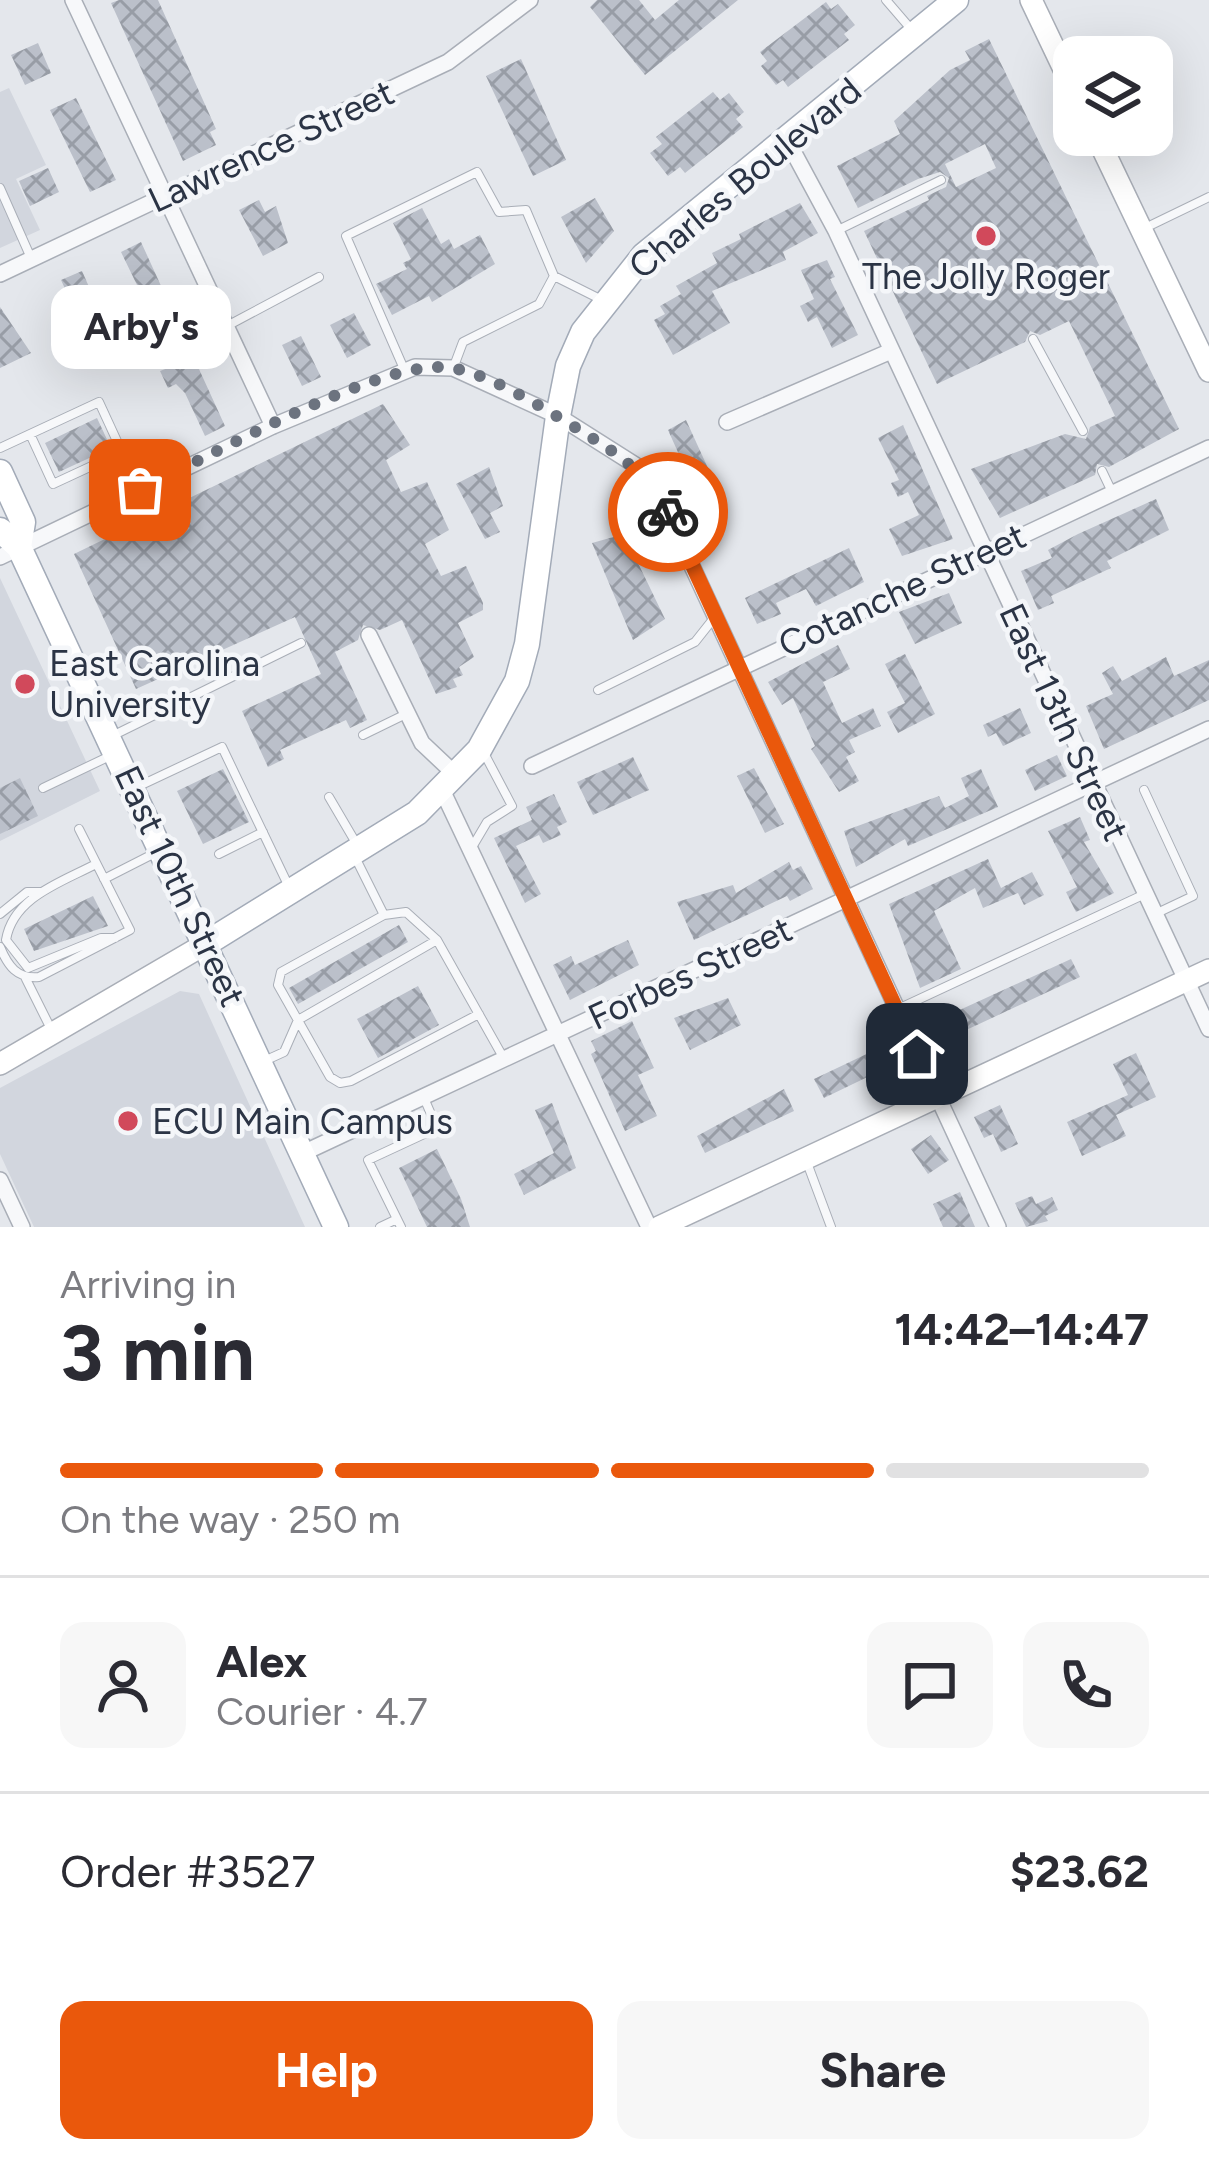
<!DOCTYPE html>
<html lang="en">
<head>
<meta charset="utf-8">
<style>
  :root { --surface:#fff; --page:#f7f7f7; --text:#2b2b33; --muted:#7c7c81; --line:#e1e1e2; --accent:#ea580c }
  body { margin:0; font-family:Figtree,sans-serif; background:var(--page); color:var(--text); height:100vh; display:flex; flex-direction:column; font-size:45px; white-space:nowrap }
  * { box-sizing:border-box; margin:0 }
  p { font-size:39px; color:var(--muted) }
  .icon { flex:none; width:66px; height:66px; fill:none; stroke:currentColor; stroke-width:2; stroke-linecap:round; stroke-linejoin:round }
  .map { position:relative; height:1227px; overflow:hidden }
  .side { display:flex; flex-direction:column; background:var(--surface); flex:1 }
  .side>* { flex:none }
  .fabs { position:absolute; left:1053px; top:36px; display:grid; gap:24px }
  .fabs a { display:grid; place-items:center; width:120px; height:120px; border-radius:24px; background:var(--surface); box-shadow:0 12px 48px #0002; font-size:60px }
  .pin { position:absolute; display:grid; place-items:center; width:102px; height:102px; color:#fff; margin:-51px; border-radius:24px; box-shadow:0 6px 18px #0006 }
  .courier { position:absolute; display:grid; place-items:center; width:120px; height:120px; margin:-60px; border:9px solid #ea580c; border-radius:50%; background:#fff; color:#222; box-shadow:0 3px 15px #0007 }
  .bubble { position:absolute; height:84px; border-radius:24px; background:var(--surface); box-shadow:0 12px 48px #0002; font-size:39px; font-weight:700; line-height:84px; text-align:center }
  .headline em { font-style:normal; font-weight:700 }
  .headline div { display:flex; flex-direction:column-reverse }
  .headline { display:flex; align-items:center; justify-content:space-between; height:204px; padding:0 60px }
  h1 { font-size:78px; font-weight:700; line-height:90px }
  .bar { display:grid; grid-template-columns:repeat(4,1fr); gap:18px 12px; align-content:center; height:144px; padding:0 60px }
  .bar i { height:15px; border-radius:9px; background:var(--line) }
  .bar .current { background:var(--accent) }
  .bar p { grid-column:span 4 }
  .line { display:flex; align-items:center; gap:30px; padding:0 60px; border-top:3px solid var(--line) }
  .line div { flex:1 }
  .round { display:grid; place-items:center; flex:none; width:126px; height:126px; border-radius:24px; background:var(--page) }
  .button { display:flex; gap:24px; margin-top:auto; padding:24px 60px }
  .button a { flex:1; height:138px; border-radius:24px; background:var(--accent); color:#fff; font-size:48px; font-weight:700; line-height:138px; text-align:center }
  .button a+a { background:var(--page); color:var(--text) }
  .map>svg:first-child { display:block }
</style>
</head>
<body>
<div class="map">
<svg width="1209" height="1227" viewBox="0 0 1209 1227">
  <defs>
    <pattern id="building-cross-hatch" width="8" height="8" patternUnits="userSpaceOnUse" patternTransform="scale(3)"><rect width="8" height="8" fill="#bbc0ca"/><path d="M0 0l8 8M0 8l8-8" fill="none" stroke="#989da6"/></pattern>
  </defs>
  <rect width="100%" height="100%" fill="#e4e7ec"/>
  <!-- built -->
  <path fill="#d2d6de" d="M 9,88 L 46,165 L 16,179 L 40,230 L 0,248 L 0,92 Z
    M 0,578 L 100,791 L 0,841 Z
    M 180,991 L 199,994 L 305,1227 L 34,1227 L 0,1154 L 0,1088 Z"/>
  <!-- building -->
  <path fill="url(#building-cross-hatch)" fill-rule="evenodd" d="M 119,0 L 158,0 L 216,129 L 210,132 L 216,145 L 183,161 L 111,3 Z
    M 597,0 L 639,0 L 655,20 L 679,0 L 738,0 L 645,75 L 590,7 Z
    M 826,2 L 831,9 L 838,4 L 855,25 L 844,34 L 849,40 L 788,87 L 783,80 L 776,85 L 761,66 L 767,61 L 760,52 Z
    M 989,39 L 1179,429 L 1109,467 L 1097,464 L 1095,475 L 1000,518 L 971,469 L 1065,434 L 1086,439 L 1090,427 L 1115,416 L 1069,321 L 1040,335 L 1030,331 L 1025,342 L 937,384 L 864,231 L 929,200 L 927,196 L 946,187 L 949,178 L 940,172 L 918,179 L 858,208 L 837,166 L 900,134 L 894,121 L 950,70 L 970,60 L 965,51 ZM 985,144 L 996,168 L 956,187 L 945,164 Z
    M 38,43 L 51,73 L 25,85 L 11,55 Z
    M 521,59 L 566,160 L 533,176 L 486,76 Z
    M 713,92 L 720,100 L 729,93 L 744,112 L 736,119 L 743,127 L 685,173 L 680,167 L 668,176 L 650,153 L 662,144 L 656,137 Z
    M 76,98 L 116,180 L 90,192 L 50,110 Z
    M 48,168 L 59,192 L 30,206 L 19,181 Z
    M 595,198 L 614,231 L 586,263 L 561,217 Z
    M 259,200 L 265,212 L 276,206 L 288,243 L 263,256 L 239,210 Z
    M 800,203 L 818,233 L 783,252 L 786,260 L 712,291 L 730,323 L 673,355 L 654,320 L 665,314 L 660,306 L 681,294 L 676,286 L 717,263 L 712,253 L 741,239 L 739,234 Z
    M 422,208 L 441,244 L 449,239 L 454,249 L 480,235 L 495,264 L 432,302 L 429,296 L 392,315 L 376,284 L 407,269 L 403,263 L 411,259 L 393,223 Z
    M 141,242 L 225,426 L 205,436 L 185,393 L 176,384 L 168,388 L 160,371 L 168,368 L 147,324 L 154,320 L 121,252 Z
    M 827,260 L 835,277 L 830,279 L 858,335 L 832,348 L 817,317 L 808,322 L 800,306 L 814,299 L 801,270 Z
    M 82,271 L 105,323 L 85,332 L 61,280 Z
    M 0,307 L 31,353 L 0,368 Z
    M 354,313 L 371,345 L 347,358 L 330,325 Z
    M 301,336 L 321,377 L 302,386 L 282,345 Z
    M 383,404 L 410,445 L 386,460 L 401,492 L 427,482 L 449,530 L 425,544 L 441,576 L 466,566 L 483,603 L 483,610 L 458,623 L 474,657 L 459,667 L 463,675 L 453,679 L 457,687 L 436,694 L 402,620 L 380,630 L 363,625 L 358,640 L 335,652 L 367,720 L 350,728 L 346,720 L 280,750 L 284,759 L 268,767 L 242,711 L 321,674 L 295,617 L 136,689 L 74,554 Z
    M 97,418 L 111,448 L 59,472 L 45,443 Z
    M 686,420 L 718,490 L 699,499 L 668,430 Z
    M 903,425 L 953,539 L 902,556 L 889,529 L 919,515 L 908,492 L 898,497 L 891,483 L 899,480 L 878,438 Z
    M 489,467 L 503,506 L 490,513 L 500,532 L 485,539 L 456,484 Z
    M 1156,499 L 1169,530 L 1107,561 L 1111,568 L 1051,596 L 1054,603 L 1038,610 L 1021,571 L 1052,558 L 1048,550 L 1078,534 Z
    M 624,534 L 665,619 L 633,640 L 592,543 Z
    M 849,548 L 864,582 L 816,606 L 806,589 L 776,603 L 781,614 L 757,624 L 745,598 Z
    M 949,593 L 962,623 L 915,644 L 899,612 Z
    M 838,645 L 850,669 L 823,682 L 842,723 L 873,708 L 881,726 L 849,740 L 855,752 L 846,757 L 859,781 L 839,792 L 811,749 L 815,746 L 793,698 L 782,705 L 768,682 Z
    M 905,654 L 935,714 L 898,733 L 887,712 L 905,703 L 885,664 Z
    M 1166,657 L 1174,676 L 1209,660 L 1209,700 L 1104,749 L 1086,706 L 1113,694 L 1102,673 L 1113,666 L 1122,681 Z
    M 1020,708 L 1031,733 L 1003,746 L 996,733 L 988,737 L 983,725 Z
    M 1057,755 L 1067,776 L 1035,791 L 1025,770 Z
    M 633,757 L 649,790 L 593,815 L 577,782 Z
    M 754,768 L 784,824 L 765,833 L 737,776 Z
    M 223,769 L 249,822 L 203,844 L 177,791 Z
    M 981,769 L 998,807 L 908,846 L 905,839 L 856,867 L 844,831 L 939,796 L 945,808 L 969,796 L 961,778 Z
    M 20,778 L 38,816 L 0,834 L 0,788 Z
    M 554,794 L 567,822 L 557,827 L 561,835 L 543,843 L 539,835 L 516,846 L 541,894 L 525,903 L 494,838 L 532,820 L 526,807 Z
    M 1080,817 L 1090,840 L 1084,842 L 1114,893 L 1076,912 L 1066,892 L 1077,887 L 1048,831 Z
    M 988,859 L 1001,888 L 1032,872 L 1044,895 L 1024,905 L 1018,893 L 983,908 L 975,888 L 934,911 L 961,969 L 920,988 L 889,904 Z
    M 789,862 L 793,870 L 801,866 L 813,889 L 790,901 L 787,896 L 694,940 L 677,902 L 733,885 L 736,893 Z
    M 93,896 L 108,926 L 34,951 L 24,929 Z
    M 399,925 L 408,942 L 298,1004 L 289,988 Z
    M 628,940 L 639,965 L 570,1000 L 553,965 L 571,956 L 575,965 Z
    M 1071,959 L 1080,977 L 949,1038 L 940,1019 Z
    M 418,986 L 439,1025 L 378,1058 L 357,1019 Z
    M 728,998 L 741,1025 L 690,1050 L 674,1018 Z
    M 632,1021 L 654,1068 L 638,1075 L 657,1116 L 625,1131 L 591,1054 L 596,1051 L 591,1041 Z
    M 875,1050 L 884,1069 L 824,1098 L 814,1079 Z
    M 1136,1053 L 1156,1097 L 1116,1115 L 1126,1136 L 1082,1156 L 1067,1122 L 1128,1095 L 1113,1064 Z
    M 784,1089 L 794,1111 L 705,1153 L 697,1136 Z
    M 552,1103 L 576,1168 L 524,1195 L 514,1174 L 554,1153 L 535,1110 Z
    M 1000,1105 L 1018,1144 L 1001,1152 L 993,1134 L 984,1138 L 974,1117 Z
    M 931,1135 L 949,1160 L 928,1174 L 911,1149 Z
    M 437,1149 L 461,1199 L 470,1227 L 427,1227 L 399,1168 Z
    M 960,1192 L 975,1227 L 943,1227 L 933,1204 Z
    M 1032,1196 L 1036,1204 L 1052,1197 L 1058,1210 L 1045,1216 L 1048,1221 L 1026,1227 L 1015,1203 Z"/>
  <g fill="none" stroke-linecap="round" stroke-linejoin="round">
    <!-- lane casing -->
    <g stroke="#a9aeb7" stroke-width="10">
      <path id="lane" d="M 886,0 L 911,29
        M 0,188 L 31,258
        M 1145,228 L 1209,197
        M 836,231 L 941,180
        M 554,276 L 604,301
        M 227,326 L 319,277
        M 1033,339 L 1083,431
        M 404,369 L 346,236 L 477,172 L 499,212 L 526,210 L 554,276 L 539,304 L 463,342 L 454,366
        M 0,448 L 99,402 L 122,452 L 53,484 L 30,434
        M 122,452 L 139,489
        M 1102,471 L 1112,492
        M 598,690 L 695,642 L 714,618
        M 363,735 L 406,714
        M 112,736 L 301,643
        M 43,788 L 112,755
        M 135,788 L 222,747 L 290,889
        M 1144,790 L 1193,896 L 1155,914
        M 329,797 L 356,843
        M 471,849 L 487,822 L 512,806 L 484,753
        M 219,854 L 263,832
        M 356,859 L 384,915 L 406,912 L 437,940 L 503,1057
        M 96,864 C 62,882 13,897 6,940 L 28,968 L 101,938 L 115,938
        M 104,879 L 157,852
        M 0,914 L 27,892 L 40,892
        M 384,915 L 281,972 L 278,985 L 330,1077 L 340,1083 L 351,1081 L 479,1014
        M 0,947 C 8,966 17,979 39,977 L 130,930 L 79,829
        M 26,979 L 53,1033
        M 898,1009 L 1145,894
        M 262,1062 L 284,1052 L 298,1020 L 437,940
        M 806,1160 L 831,1227
        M 380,1227 L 397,1219
        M 401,1227 L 368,1160 L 437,1128 L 424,1098"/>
    </g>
    <!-- street casing -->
    <g stroke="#a9aeb7" stroke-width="18">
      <path id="street" d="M 73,0 L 273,426
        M 787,140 L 836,231 L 1209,1029
        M 0,274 L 448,62 L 530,0
        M 727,422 L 891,351
        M 0,557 L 273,426 L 415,367 L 453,368 L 558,416 L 640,468 L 666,510 L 998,1227
        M 369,635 L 422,743 L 457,776
        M 532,766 L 1209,448
        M 443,792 L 649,1227
        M 301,1154 L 1209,729
        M 0,1180 L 22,1227"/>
    </g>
    <!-- secondary casing -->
    <g stroke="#a9aeb7" stroke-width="24">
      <path id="secondary" d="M 1031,0 L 1074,90
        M 1096,135 L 1209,371
        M 0,1064 L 207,943
        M 659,1227 L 1209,970"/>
    </g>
    <!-- primary casing -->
    <g stroke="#a3abb8" stroke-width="27">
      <path id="primary" d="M 0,472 L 23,522 L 19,547
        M 0,530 L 19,547 L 336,1227
        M 207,943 L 417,813 L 479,750 L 517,681 L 527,644 L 558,416 L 568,366 L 583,332 L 644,255 L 956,0"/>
    </g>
    <!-- lane -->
    <use href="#lane" stroke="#f7f8fa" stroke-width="8"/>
    <!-- street -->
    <use href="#street" stroke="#f7f8fa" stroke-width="15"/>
    <!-- secondary -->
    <use href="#secondary" stroke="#fff" stroke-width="21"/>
    <!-- primary -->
    <use href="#primary" stroke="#fff" stroke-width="24"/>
  </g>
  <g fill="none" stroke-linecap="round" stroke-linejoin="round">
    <!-- done -->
    <path stroke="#6c737f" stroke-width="12" stroke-dasharray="0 21.6" d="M 140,490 C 205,459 387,355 452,368 C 490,375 535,403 568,423 C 613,451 640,465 668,512"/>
    <!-- route -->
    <path stroke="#ea580c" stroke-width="15" d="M 668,512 L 917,1054"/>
  </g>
  <!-- markers -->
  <g fill="#d1495b" stroke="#f4f6f9" stroke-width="4.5">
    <circle cx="986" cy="236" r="12"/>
    <circle cx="25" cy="684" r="12"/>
    <circle cx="128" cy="1121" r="12"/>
  </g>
  <g text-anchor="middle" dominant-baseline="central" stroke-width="9" stroke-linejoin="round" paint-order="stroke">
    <!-- street labels -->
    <g font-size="36" fill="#2b3445" stroke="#f4f6f9">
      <text transform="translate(271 146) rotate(-25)">Lawrence Street</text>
      <text transform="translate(745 178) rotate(-40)">Charles Boulevard</text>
      <text transform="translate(902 590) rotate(-25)">Cotanche Street</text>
      <text transform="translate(1064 722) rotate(65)">East 13th Street</text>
      <text transform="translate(180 886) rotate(65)">East 10th Street</text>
      <text transform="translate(690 973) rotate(-25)">Forbes Street</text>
    </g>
    <!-- poi labels -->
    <g font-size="36" fill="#2b3445" stroke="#f4f6f9" text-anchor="start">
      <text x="986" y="276" text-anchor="middle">The Jolly Roger</text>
      <text x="49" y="663">East Carolina<tspan x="49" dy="41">University</tspan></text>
      <text x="152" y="1121">ECU Main Campus</text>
    </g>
  </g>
</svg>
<div class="fabs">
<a><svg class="icon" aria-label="layers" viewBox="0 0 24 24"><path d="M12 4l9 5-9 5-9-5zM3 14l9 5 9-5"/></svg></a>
</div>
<div class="pin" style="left:140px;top:490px;background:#ea580c"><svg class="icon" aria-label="bag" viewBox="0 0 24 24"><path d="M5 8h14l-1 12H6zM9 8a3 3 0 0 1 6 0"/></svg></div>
<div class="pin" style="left:917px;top:1054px;background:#1f2937"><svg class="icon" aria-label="home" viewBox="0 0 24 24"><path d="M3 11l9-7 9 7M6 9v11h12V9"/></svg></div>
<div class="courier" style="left:668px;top:512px"><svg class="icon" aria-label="bike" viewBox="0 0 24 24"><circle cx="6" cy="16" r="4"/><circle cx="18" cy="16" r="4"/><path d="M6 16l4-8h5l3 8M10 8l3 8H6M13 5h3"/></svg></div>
<div class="bubble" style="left:51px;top:285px;width:180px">Arby's</div>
</div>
<section class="side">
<div class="headline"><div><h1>3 min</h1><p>Arriving in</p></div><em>14:42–14:47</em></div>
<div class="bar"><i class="current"></i><i class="current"></i><i class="current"></i><i></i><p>On the way · 250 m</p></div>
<div class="line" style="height:216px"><a class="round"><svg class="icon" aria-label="person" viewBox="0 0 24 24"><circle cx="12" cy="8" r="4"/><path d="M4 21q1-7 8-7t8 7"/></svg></a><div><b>Alex</b><p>Courier · 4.7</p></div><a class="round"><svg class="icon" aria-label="chat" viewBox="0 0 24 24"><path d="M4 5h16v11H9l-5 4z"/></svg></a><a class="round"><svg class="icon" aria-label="phone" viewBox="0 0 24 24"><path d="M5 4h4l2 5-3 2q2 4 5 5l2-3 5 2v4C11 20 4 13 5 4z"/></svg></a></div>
<div class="line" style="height:156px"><div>Order #3527</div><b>$23.62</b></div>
<div class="button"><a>Help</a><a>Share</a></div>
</section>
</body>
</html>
